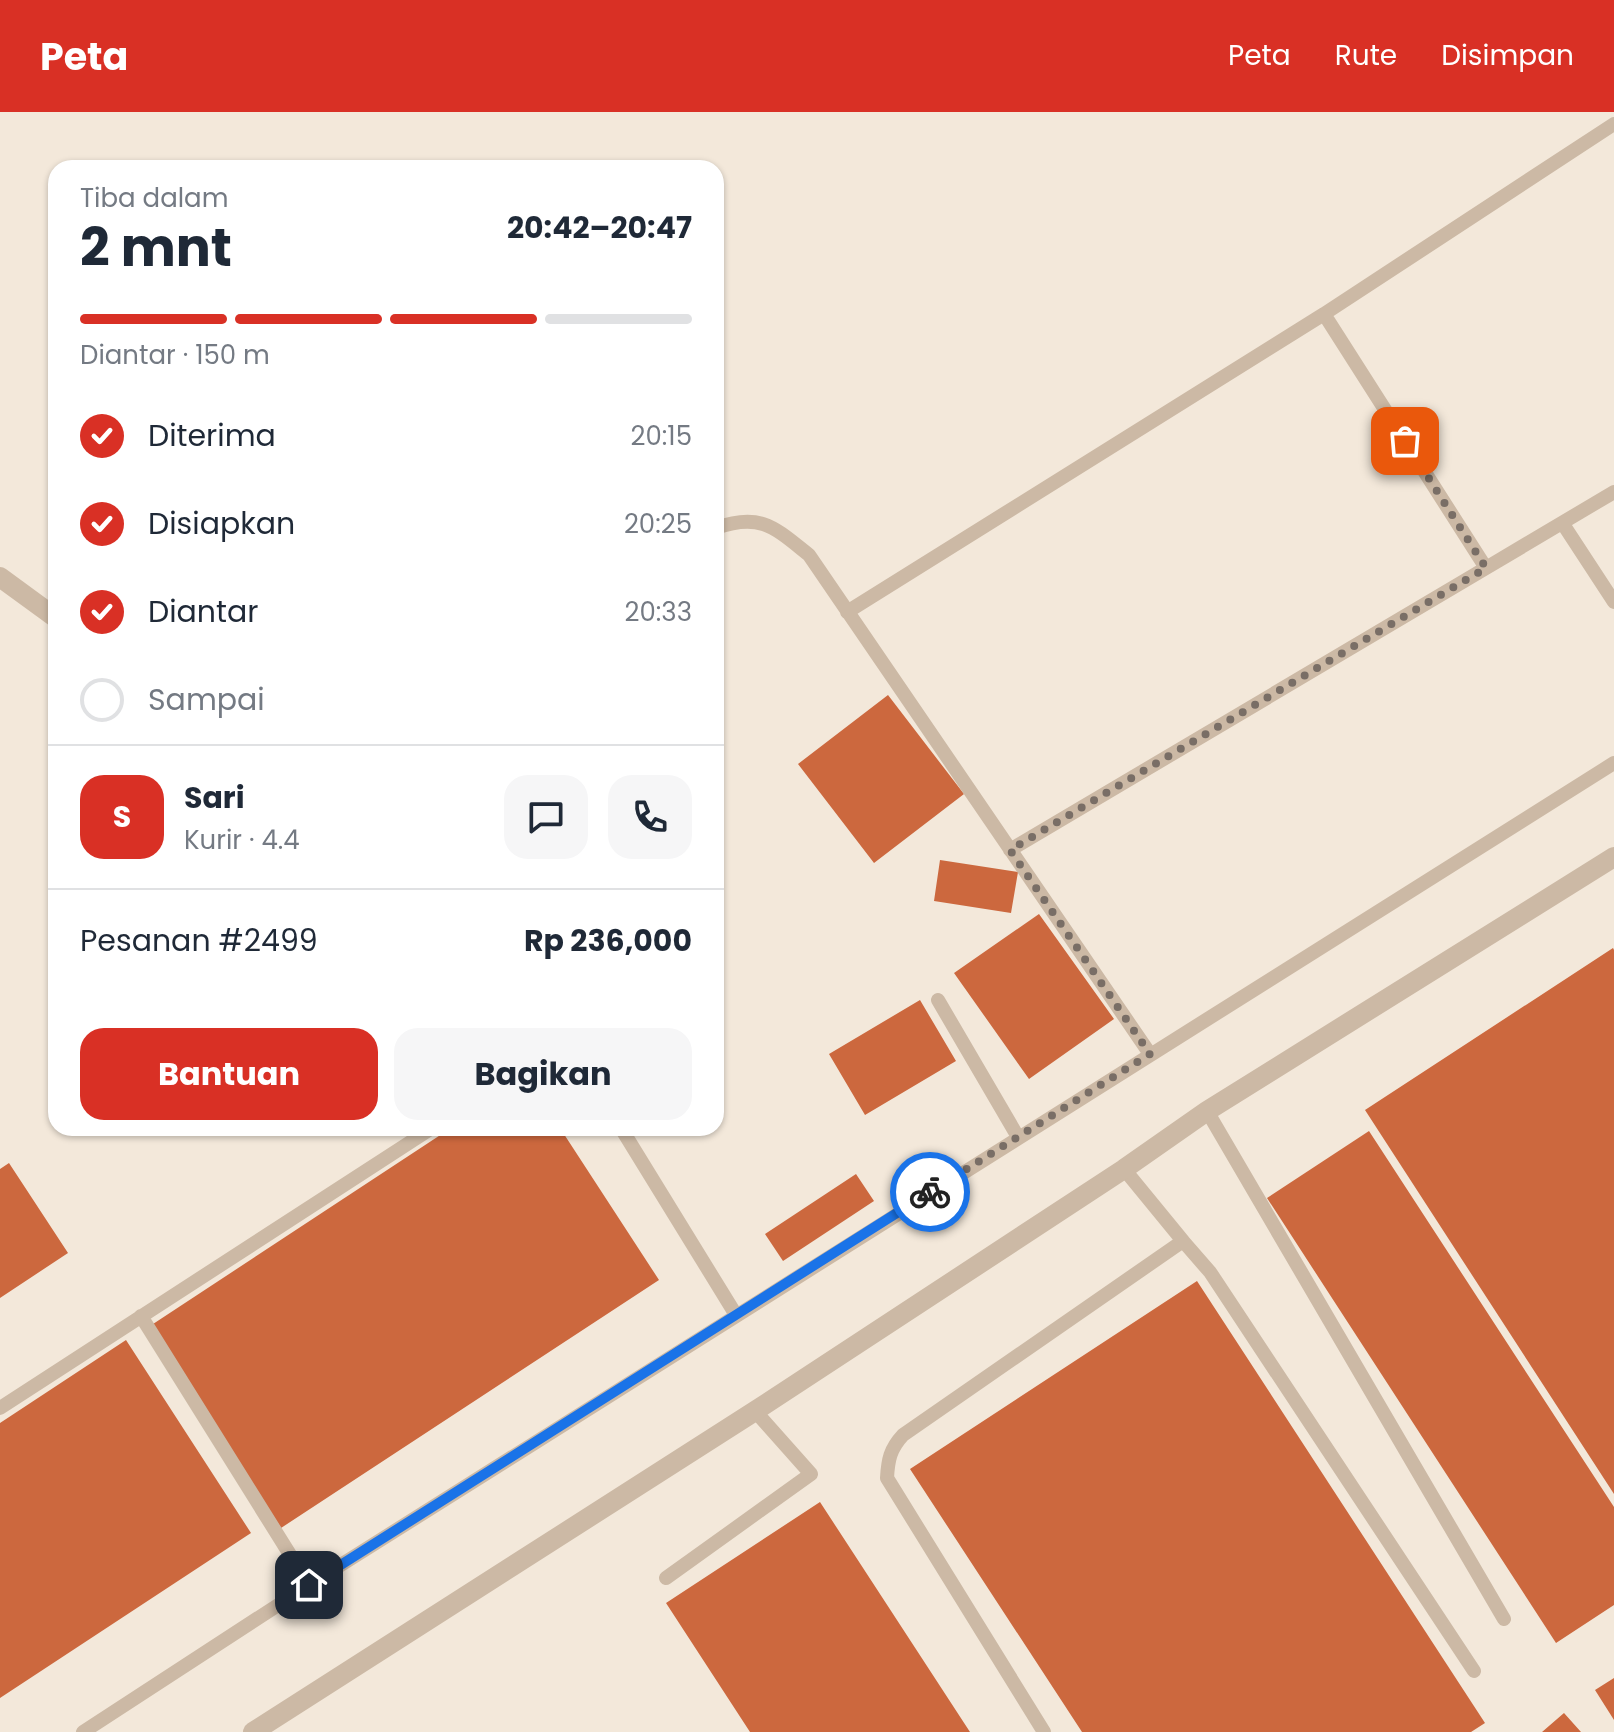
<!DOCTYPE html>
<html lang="id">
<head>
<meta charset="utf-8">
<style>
  :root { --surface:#fff; --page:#f6f6f7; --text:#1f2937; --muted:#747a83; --line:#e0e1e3; --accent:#d93025 }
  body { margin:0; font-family:Poppins,sans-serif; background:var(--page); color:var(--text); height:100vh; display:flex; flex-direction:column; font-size:30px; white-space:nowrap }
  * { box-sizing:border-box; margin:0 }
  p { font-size:26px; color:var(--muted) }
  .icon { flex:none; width:44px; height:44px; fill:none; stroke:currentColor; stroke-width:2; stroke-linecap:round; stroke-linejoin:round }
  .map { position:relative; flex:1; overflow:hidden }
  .details { position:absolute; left:48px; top:48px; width:676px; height:976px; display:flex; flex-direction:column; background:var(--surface); border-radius:24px; box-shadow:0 2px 6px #0004 }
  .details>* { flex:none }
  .pin { position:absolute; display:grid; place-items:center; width:68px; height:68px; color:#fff; margin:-34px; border-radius:16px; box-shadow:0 4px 12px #0006 }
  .courier { position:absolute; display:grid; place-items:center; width:80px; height:80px; margin:-40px; border:6px solid #1a73e8; border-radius:50%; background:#fff; color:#222; box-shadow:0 2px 10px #0007 }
  .head em { font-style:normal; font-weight:700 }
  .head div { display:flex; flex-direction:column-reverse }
  .head { display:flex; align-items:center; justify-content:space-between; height:136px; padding:0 32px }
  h1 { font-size:52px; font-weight:700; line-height:60px }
  .bar { display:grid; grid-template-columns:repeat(4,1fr); gap:12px 8px; align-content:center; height:96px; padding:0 32px }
  .bar i { height:10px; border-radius:6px; background:var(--line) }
  .bar .current { background:var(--accent) }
  .bar p { grid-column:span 4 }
  .line { display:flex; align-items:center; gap:20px; padding:0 32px; border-top:2px solid var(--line) }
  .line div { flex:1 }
  .round { display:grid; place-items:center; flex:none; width:84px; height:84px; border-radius:24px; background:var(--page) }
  ol { padding:0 32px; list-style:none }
  li { display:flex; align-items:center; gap:24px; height:88px }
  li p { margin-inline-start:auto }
  li .icon { padding:8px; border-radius:50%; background:var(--accent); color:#fff; stroke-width:4 }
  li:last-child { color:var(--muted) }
  li i { width:44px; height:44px; border:4px solid var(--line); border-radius:50% }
  .button { display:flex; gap:16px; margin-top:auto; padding:16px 32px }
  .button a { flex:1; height:92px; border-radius:24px; background:var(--accent); color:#fff; font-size:32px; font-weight:700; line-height:92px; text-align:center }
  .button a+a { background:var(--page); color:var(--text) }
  header { display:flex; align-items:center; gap:48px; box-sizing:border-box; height:112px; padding:0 40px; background:var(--accent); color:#fff }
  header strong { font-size:38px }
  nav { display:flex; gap:44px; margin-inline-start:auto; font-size:28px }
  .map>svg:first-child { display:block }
</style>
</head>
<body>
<header>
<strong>Peta</strong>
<nav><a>Peta</a><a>Rute</a><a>Disimpan</a></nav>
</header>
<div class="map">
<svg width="1614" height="1620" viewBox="0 0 1614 1620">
  <rect width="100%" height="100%" fill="#f3e8da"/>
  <!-- building -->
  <path fill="#cc683e" d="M 888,583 L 964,682 L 874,751 L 798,652 Z
    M 940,748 L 1018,760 L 1011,801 L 934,789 Z
    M 1039,802 L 1114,907 L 1029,967 L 954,861 Z
    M 1613,836 L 1614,838 L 1614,1382 L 1365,998 Z
    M 920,888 L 956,949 L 865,1003 L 829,942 Z
    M 451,1016 L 560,1016 L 659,1168 L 281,1416 L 150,1214 Z
    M 1369,1019 L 1614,1395 L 1614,1493 L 1556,1531 L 1267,1086 Z
    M 9,1051 L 68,1141 L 0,1186 L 0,1057 Z
    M 856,1062 L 874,1089 L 783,1149 L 765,1122 Z
    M 1197,1169 L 1485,1611 L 1471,1620 L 1082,1620 L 910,1357 Z
    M 126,1228 L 251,1421 L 0,1586 L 0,1311 Z
    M 820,1390 L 970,1620 L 750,1620 L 666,1491 Z
    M 1614,1566 L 1614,1608 L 1595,1578 Z
    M 1564,1601 L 1581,1620 L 1542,1620 Z"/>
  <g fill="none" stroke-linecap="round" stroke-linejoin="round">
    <!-- lane -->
    <path stroke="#ccb9a5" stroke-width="14" d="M 1614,12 L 1324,202 L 1486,456 L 1614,380
      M 1563,412 L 1614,490
      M 716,416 C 761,400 775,416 809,443 L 1150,942
      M 847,500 L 1324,202
      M 1010,738 L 1486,456
      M 938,888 L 1018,1025
      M 1207,999 L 1504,1507
      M 621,1016 L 736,1203
      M 1183,1129 L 1210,1160 L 1474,1559
      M 141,1204 L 309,1473
      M 0,1296 L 432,1016
      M 666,1466 L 811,1362 L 755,1299
      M 83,1620 L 309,1473 L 1614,651
      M 1044,1620 L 887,1366 C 888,1348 890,1337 903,1323 L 1183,1129 L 1124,1057"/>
    <!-- street -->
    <path stroke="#ccb9a5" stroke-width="20" d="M 0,465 L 56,506
      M 253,1620 L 755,1299 L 1124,1057 L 1207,999 L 1614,745"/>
  </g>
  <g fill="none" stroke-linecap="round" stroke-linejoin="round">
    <!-- done -->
    <path stroke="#796e66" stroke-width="8" stroke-dasharray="0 14.4" d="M 930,1080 L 1150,942 L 1010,738 L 1486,456 L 1405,329"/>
    <!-- route -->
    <path stroke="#1a73e8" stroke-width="10" d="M 309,1473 L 930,1080"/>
  </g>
</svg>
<div class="pin" style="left:1405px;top:329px;background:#ea580c"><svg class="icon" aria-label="bag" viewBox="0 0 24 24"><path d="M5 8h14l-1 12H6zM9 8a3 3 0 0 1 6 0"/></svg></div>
<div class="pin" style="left:309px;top:1473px;background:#1f2937"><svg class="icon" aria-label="home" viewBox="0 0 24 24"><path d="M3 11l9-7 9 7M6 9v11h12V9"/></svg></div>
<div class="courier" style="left:930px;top:1080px"><svg class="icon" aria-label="bike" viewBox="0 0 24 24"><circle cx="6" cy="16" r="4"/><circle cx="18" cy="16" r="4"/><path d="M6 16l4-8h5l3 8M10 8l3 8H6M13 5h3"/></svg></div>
<section class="details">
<div class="head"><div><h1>2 mnt</h1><p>Tiba dalam</p></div><em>20:42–20:47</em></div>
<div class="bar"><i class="current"></i><i class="current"></i><i class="current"></i><i></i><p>Diantar · 150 m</p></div>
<ol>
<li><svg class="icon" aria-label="check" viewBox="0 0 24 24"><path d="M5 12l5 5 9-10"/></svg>Diterima<p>20:15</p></li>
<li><svg class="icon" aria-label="check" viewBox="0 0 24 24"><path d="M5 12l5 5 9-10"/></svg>Disiapkan<p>20:25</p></li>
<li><svg class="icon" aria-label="check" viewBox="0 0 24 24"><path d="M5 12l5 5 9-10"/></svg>Diantar<p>20:33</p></li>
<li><i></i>Sampai</li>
</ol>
<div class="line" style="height:144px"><b class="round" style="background:var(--accent);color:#fff">S</b><div><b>Sari</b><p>Kurir · 4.4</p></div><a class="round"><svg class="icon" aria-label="chat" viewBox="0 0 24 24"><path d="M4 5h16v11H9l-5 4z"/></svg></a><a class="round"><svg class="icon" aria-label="phone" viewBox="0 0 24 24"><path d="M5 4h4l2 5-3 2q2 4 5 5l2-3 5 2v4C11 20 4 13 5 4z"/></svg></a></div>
<div class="line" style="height:104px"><div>Pesanan #2499</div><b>Rp 236,000</b></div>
<div class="button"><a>Bantuan</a><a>Bagikan</a></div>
</section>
</div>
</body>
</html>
